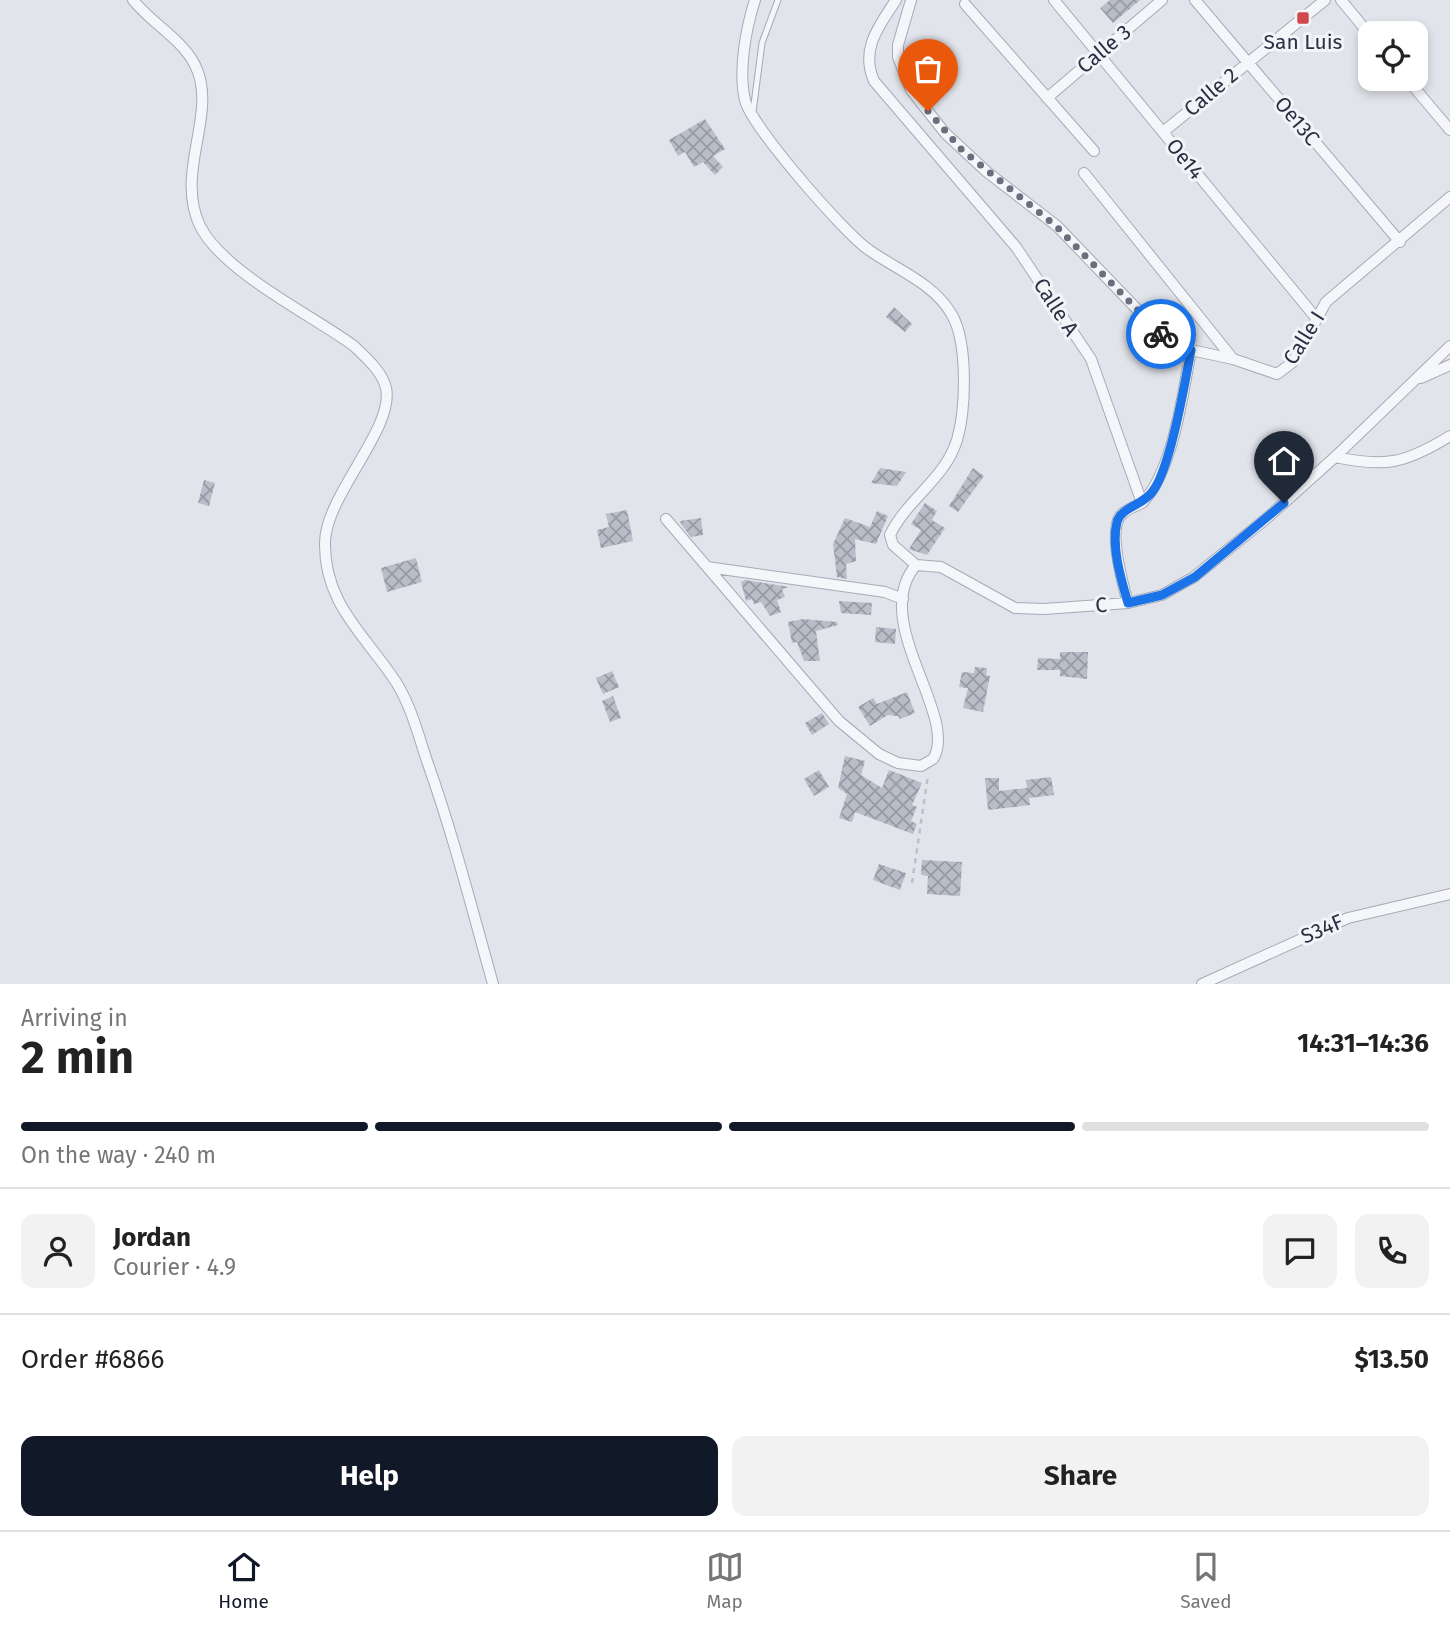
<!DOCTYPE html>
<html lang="en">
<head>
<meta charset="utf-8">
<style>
  :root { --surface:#fff; --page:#f2f2f2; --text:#222; --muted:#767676; --line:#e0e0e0; --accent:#111827 }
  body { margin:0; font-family:"Fira Sans",sans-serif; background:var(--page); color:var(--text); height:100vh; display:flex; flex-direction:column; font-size:26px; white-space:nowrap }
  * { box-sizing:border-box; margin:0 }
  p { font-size:23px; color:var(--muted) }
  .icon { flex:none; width:38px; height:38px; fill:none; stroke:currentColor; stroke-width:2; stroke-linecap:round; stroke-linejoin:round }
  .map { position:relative; height:984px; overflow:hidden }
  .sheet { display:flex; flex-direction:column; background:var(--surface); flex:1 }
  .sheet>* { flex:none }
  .controls { position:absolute; left:1358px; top:21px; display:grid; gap:14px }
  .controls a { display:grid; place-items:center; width:70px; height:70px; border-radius:14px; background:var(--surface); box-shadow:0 4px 10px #0003; font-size:35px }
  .pin { position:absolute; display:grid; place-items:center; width:60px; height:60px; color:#fff; margin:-72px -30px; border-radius:50% 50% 50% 0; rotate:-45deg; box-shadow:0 0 7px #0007 }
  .pin .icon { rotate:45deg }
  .courier { position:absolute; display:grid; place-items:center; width:70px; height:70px; margin:-35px; border:5px solid #1a73e8; border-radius:50%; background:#fff; color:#222; box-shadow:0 2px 9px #0007 }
  .head em { font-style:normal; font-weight:700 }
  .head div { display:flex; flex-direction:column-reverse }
  .head { display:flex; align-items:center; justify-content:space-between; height:119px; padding:0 21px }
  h1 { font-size:46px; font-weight:700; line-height:52px }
  .bar { display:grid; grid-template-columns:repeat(4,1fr); gap:10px 7px; align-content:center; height:84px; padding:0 21px }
  .bar i { height:9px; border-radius:5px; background:var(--line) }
  .bar .selected { background:var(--accent) }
  .bar p { grid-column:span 4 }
  .line { display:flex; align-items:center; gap:18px; padding:0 21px; border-top:2px solid var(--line) }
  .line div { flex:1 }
  .round { display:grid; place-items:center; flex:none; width:74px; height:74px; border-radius:14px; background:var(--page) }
  .primary-button { display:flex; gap:14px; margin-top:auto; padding:14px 21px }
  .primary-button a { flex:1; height:80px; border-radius:14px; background:var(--accent); color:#fff; font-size:28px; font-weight:700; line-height:80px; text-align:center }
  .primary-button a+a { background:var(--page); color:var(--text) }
  .tab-bar { display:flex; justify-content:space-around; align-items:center; height:98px; border-top:2px solid var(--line); background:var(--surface); font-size:19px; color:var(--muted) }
  .tab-bar a { display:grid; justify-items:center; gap:4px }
  .tab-bar .selected { color:var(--accent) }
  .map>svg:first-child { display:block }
</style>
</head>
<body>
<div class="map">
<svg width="1450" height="984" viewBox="0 0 1450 984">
  <defs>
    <pattern id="building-cross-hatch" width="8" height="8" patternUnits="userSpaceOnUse" patternTransform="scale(1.75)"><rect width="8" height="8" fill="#b9bdc8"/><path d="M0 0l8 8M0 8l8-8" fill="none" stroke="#979aa4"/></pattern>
  </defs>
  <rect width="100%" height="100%" fill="#e2e4eb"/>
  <!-- building -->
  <path fill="url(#building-cross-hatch)" d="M 1110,0 L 1140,0 L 1113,23 L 1100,8 Z
    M 705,119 L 725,149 L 713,156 L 723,167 L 715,175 L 703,162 L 694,167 L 685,152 L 678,156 L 669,140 Z
    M 894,307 L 912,324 L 905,332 L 886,317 Z
    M 880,468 L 906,472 L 897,486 L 871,483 Z
    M 973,468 L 984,476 L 958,512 L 949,506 Z
    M 204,480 L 215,483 L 209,506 L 198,503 Z
    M 925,503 L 937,511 L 932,520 L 945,528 L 927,555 L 909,549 L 921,530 L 911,524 Z
    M 627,510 L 633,541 L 601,548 L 597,530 L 609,527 L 606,514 Z
    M 877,511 L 888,516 L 876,544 L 855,539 L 856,561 L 846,564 L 847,579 L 837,577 L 833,544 L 845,518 L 870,527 Z
    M 701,518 L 703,535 L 691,537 L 681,524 L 680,521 Z
    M 416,558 L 422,582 L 387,592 L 381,568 Z
    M 745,580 L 789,587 L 782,589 L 785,597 L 777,600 L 781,612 L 770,616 L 761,602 L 754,604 L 752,599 L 746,601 L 741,582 Z
    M 839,601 L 872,603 L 871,615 L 841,613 Z
    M 803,619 L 837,622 L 838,625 L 816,631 L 820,661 L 804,661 L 797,642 L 792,643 L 788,622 Z
    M 876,627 L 896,629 L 895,644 L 875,642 Z
    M 1060,652 L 1088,652 L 1087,679 L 1060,676 L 1060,670 L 1037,670 L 1038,658 L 1060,659 Z
    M 975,667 L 987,668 L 986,675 L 990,676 L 983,712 L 963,708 L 968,688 L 959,687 L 962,672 L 974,673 Z
    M 612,671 L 619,687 L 603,694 L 596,678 Z
    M 907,692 L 915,713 L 900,719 L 898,716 L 888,715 L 870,726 L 858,707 L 873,698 L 877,704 Z
    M 613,696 L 621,718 L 610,722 L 602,701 Z
    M 822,713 L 829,724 L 812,735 L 805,723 Z
    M 845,756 L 865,761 L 861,775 L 882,788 L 889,770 L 922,783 L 912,805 L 917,807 L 911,821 L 917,824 L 913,834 L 855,812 L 852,822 L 839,818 L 847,794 L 838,788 Z
    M 819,770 L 829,787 L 814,796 L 804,779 Z
    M 1051,777 L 1054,795 L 1029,798 L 1030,805 L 988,810 L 985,778 L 999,778 L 999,791 L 1027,788 L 1026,780 Z
    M 922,860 L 962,862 L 960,896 L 927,894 L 928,876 L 921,875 Z
    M 879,864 L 906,873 L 900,890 L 873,880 Z"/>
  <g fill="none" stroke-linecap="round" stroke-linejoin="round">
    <!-- service casing -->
    <g stroke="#a7aab5" stroke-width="7">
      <path id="service" d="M 753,112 L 762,43 L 778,0"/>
    </g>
    <!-- minor casing -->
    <g stroke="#a7aab5" stroke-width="12">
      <path id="minor" d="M 133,0 C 151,23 182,39 195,65 C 219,113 174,171 200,226 C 223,272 312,315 354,346 C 366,358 382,371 386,388 C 395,428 325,496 325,543 C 324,604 366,636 396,682 C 411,706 418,734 427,761 C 453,834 472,909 493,984
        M 755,0 C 746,28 738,71 745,100 C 751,126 845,234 869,250 C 897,270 934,283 952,315 C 968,343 966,409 957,440 C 945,479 907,499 890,535 L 893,545 L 916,565
        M 896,0 C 879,26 860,49 874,81 L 1016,247 L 1091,359 L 1142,503 C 1173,472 1183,393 1191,350
        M 911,0 L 898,45 L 898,57 L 911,90 L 945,133 L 987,172 L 1057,226 L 1158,331 L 1191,350 L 1233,359
        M 1054,0 L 1316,318
        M 1195,0 L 1400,242
        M 1341,0 L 1370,35
        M 965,4 L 1094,151
        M 1407,79 L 1450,130
        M 1047,98 L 1162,0
        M 1163,132 L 1325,0
        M 1084,173 L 1233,359 L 1277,374 L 1293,362 L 1326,302 L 1450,197
        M 1421,378 L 1450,365
        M 1335,457 C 1386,468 1406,463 1450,436
        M 666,519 L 839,721 L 879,754 L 898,763 L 921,766 L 933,759 C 960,716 868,621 916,565 L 941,567 L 1015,608 L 1044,609 L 1128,603 L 1162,595 L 1194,577 L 1267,518 L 1335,457 L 1450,346
        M 707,567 L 885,592 L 903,599
        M 1128,603 C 1123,585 1107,528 1122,514 C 1127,509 1136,506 1142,503
        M 1202,984 L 1348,918 L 1450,894"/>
    </g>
    <!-- path -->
    <path stroke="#bcbfc6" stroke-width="2.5" stroke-dasharray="5 5" stroke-linecap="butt" d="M 912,883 L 928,775"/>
    <!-- service -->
    <use href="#service" stroke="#f5f6f9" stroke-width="5"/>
    <!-- minor -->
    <use href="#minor" stroke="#f5f6f9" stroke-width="10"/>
  </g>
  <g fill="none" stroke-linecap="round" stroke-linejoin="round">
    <!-- done -->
    <path stroke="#6a6f7e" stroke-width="7" stroke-dasharray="0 12.6" d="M 928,111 L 962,150 L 1056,226 L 1161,334"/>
    <!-- route -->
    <path stroke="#1a73e8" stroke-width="9" d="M 1161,334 L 1191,350 C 1185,382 1171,466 1153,491 C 1144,505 1121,507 1117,522 C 1111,547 1121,579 1128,603 L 1162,595 L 1195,577 L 1284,503"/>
  </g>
  <!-- markers -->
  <rect fill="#ce484c" stroke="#f2f4f8" stroke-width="2.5" x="1296" y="11" width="14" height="14" rx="3.5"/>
  <g text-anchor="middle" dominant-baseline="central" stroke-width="6" stroke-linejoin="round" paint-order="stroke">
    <!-- poi labels -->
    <g font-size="21" fill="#2a3043" stroke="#f2f4f8">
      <text x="1303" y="42">San Luis</text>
    </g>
    <!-- street labels -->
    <g font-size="21" fill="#2a3043" stroke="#f2f4f8">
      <text transform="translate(1104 49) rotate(-40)">Calle 3</text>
      <text transform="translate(1211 92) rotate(-40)">Calle 2</text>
      <text transform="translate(1297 121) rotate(50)">Oe13C</text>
      <text transform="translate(1185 159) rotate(51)">Oe14</text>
      <text transform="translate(1056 307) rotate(57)">Calle A</text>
      <text transform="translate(1304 338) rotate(-58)">Calle I</text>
      <text transform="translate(1101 605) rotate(-4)">C</text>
      <text transform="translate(1322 929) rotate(-23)">S34F</text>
    </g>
  </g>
</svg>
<div class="controls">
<a><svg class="icon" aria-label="locate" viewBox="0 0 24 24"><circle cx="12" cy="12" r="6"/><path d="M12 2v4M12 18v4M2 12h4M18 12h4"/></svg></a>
</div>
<div class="pin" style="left:928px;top:111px;background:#ea580c"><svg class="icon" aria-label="bag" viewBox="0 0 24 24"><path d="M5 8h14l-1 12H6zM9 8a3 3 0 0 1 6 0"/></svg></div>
<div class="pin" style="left:1284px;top:503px;background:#1f2937"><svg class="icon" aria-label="home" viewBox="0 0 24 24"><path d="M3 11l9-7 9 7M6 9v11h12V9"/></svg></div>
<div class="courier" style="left:1161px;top:334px"><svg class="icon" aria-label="bike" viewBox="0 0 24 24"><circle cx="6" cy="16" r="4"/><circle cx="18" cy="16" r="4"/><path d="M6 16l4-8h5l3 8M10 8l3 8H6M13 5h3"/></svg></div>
</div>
<section class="sheet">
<div class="head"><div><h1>2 min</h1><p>Arriving in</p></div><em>14:31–14:36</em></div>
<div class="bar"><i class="selected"></i><i class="selected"></i><i class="selected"></i><i></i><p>On the way · 240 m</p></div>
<div class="line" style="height:126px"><a class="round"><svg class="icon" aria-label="person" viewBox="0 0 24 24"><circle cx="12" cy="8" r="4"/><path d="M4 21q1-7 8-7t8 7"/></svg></a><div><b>Jordan</b><p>Courier · 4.9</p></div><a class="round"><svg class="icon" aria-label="chat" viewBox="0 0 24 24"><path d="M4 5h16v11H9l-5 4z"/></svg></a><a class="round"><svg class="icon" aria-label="phone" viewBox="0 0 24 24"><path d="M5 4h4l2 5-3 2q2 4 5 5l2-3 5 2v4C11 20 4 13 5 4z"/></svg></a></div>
<div class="line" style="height:91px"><div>Order #6866</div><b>$13.50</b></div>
<div class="primary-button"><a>Help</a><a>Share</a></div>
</section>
<nav class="tab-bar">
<a class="selected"><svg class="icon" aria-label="home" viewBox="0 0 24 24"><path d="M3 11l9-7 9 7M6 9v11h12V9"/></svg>Home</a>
<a><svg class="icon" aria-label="map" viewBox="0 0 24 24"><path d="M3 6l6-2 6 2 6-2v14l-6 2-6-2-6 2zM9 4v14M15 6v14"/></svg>Map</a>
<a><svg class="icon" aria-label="saved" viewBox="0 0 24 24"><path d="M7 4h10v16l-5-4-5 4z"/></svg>Saved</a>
</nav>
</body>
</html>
